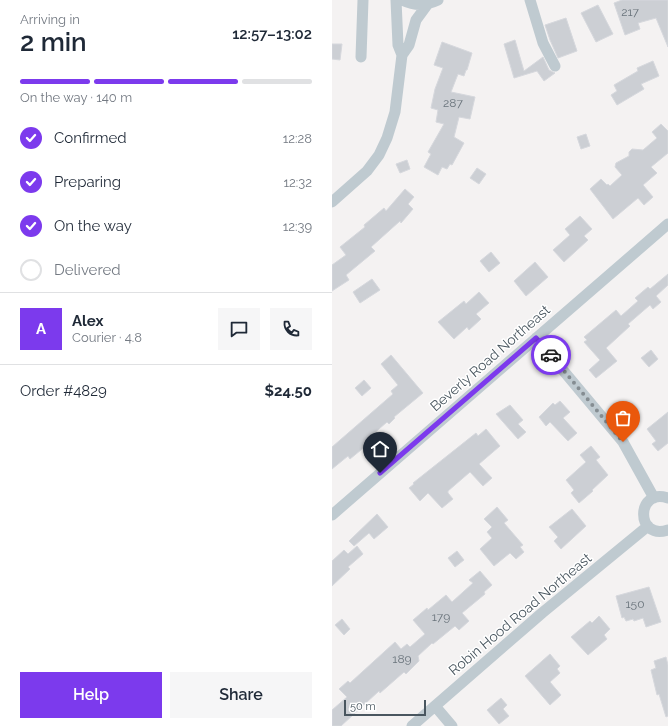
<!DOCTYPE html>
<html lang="en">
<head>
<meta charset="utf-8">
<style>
  :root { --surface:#fff; --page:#f6f6f7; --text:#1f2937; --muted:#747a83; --line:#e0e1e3; --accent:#7c3aed }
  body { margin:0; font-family:Raleway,sans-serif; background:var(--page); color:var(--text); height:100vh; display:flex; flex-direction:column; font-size:15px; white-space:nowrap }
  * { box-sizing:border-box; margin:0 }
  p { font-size:13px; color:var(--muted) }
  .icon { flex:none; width:22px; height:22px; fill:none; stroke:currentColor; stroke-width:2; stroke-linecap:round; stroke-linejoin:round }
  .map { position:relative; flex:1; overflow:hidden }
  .panel { display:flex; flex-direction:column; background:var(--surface); width:332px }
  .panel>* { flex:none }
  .scale { position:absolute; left:12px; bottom:10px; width:82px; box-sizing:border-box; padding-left:4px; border:2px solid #49565f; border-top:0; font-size:11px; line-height:14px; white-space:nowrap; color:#49565f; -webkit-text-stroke:3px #fff; paint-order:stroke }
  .pin { position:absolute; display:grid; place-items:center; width:34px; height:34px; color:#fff; margin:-41px -17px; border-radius:50% 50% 50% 0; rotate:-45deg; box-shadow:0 0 4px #0007 }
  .pin .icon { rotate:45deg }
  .courier { position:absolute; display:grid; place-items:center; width:40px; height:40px; margin:-20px; border:3px solid #7c3aed; border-radius:50%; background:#fff; color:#222; box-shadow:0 1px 5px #0007 }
  .overview em { font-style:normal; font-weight:600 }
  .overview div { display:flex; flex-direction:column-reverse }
  .overview { display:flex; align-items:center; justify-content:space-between; height:68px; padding:0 20px }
  h1 { font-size:26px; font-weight:600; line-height:30px }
  .bar { display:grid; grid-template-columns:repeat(4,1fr); gap:6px 4px; align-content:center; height:48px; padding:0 20px }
  .bar i { height:5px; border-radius:3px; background:var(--line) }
  .bar .current { background:var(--accent) }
  .bar p { grid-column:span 4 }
  .line { display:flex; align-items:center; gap:10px; padding:0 20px; border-top:1px solid var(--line) }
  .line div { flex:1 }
  .round { display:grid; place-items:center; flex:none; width:42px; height:42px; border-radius:0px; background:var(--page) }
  ol { padding:0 20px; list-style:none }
  li { display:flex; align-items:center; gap:12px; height:44px }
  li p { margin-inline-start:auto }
  li .icon { padding:4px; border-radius:50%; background:var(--accent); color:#fff; stroke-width:4 }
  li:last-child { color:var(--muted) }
  li i { width:22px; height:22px; border:2px solid var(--line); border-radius:50% }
  .primary-button { display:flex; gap:8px; margin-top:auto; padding:8px 20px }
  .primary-button a { flex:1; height:46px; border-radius:0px; background:var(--accent); color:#fff; font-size:16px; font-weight:600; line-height:46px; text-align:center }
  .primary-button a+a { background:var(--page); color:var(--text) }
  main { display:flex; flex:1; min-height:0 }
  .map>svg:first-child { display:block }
</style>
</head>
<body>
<main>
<section class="panel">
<div class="overview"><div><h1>2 min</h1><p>Arriving in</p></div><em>12:57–13:02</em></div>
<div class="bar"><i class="current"></i><i class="current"></i><i class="current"></i><i></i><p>On the way · 140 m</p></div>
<ol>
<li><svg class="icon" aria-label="check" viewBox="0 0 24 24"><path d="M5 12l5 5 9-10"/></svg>Confirmed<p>12:28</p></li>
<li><svg class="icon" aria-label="check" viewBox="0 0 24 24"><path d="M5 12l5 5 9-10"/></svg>Preparing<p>12:32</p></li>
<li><svg class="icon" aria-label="check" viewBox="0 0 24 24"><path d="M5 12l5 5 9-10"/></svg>On the way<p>12:39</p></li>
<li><i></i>Delivered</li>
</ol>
<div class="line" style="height:72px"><b class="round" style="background:var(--accent);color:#fff">A</b><div><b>Alex</b><p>Courier · 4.8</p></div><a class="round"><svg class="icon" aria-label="chat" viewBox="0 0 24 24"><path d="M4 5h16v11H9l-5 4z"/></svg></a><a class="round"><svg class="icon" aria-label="phone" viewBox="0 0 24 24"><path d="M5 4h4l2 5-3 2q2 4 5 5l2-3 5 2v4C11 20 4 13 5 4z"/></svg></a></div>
<div class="line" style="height:52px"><div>Order #4829</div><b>$24.50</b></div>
<div class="primary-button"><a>Help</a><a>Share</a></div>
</section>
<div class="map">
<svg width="336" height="726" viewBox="0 0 336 726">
  <rect width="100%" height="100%" fill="#f4f2f2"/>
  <!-- building -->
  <path fill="#cccfd4" stroke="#d6d8dd" d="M 290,0 L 336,0 L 336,47 L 324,18 L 306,23 L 308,29 L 293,35 L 282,3 Z
    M 266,5 L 281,34 L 264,42 L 249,13 Z
    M 234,18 L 245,51 L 226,58 L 218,40 L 213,25 Z
    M 183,40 L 192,71 L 211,57 L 217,70 L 223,73 L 212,81 L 205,71 L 182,78 L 172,44 Z
    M 110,42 L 140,53 L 135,70 L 134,70 L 132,76 L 126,74 L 119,92 L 143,97 L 138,119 L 127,117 L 122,137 L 132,143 L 120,165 L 118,164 L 115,169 L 110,167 L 106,175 L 92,167 L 99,154 L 96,152 L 112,124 L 104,122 L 106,110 L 99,108 L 103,89 L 111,68 L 102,65 Z
    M 0,44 L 10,44 L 8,60 L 0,59 Z
    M 321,61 L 327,76 L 309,84 L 312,89 L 285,105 L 279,95 L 285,91 L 282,85 L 306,71 L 305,68 Z
    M 329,124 L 336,131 L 336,153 L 319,167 L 325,173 L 311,185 L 321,197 L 312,205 L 306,198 L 281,219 L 258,189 L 269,179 L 275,185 L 276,184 L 278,186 L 290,175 L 283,167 L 284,163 L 297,156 L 297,152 L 300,149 L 311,150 L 325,138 L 320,132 Z
    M 254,134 L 258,146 L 249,149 L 245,137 Z
    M 75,160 L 78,169 L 68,173 L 64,164 Z
    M 145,168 L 154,174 L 147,184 L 138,178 Z
    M 73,189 L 82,197 L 76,204 L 81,209 L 69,223 L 68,221 L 39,247 L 43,251 L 14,275 L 17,280 L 0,291 L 0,265 L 14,255 L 8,247 L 33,227 L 32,225 L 52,208 L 54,211 Z
    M 248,216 L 260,229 L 252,236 L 256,240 L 232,262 L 221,250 L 238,235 L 233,229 Z
    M 159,252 L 168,263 L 157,272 L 148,261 Z
    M 203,262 L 216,277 L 194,296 L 182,281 Z
    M 336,274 L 336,285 L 324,296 L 329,302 L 321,309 L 318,305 L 296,324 L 298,326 L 274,348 L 285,361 L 264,378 L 257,370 L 268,360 L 252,342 L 255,340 L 252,337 L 284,310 L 289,316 L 306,301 L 303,298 L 316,287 L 318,289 Z
    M 40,279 L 48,290 L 28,303 L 21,292 Z
    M 147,292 L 157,303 L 144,314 L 149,319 L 137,330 L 135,327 L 122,339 L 106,322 L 132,301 L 134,304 Z
    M 319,350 L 326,359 L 317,367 L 309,358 Z
    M 59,355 L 91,393 L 62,417 L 63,418 L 57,424 L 55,422 L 32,442 L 35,445 L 18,459 L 16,456 L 0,469 L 0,447 L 61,394 L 59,391 L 66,385 L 49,364 Z
    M 32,380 L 39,388 L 30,396 L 23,388 Z
    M 228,401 L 238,412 L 231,418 L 245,433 L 236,441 L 218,422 L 214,426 L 207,417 L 221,403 L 223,405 Z
    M 178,405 L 191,420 L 186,424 L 194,432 L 186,439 L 164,414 Z
    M 336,412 L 336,443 L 326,451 L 320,444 L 324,441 L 315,429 Z
    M 154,429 L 168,446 L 147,464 L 160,478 L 151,486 L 138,472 L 116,491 L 116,493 L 121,499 L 110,508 L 96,493 L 88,501 L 77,488 L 82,484 L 81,483 L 144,433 L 146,436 Z
    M 259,446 L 268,457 L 264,460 L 276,475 L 260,490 L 261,491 L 247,503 L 239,493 L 242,490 L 234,480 L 254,462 L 248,455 Z
    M 165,507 L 176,520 L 172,523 L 191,545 L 188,547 L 192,552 L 184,559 L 178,553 L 162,566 L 148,549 L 160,538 L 155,532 L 160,527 L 152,519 Z
    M 240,509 L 254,526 L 229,549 L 222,541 L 226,537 L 217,527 Z
    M 45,514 L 56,527 L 42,539 L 37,533 L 22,546 L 17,541 Z
    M 25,546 L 31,554 L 16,567 L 18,569 L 0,586 L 0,561 L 12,550 L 16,554 Z
    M 125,551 L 132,560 L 123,567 L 116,558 Z
    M 148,571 L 160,585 L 152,592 L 153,594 L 130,613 L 137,621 L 127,630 L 123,626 L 101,644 L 100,643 L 86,656 L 87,661 L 74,674 L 72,672 L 48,693 L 47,691 L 9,726 L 0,726 L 0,710 L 15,697 L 7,689 L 16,681 L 18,683 L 63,642 L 69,649 L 75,644 L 78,647 L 93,634 L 81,620 L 95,608 L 96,610 L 114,595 L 120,602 L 141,583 L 137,580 Z
    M 317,587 L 329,622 L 314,627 L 311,618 L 302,621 L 301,619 L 294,621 L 292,617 L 290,618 L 284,596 Z
    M 267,616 L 278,629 L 272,635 L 275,639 L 256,655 L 239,637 L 258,621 L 260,623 Z
    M 10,619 L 18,629 L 12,635 L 3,625 Z
    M 218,654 L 228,666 L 225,669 L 228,673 L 218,682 L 229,695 L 218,705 L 193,676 Z
    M 334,657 L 336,665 L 336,716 L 334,717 L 327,694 L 325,695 L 319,670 L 324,668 L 322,661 Z
    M 169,698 L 175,705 L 171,709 L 177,716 L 167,724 L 155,710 Z"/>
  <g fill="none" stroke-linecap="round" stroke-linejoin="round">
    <!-- minor -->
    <path stroke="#bfcad0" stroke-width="11" d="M 70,0 C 83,6 93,6 106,0
      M 198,0 L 211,43 L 223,66
      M 70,55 L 77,45 L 84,20 L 95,5
      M 29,57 L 31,0
      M 0,202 L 35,171 L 47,155 L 55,138 L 63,112 L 70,55 L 66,45 L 64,0
      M 204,338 L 291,442 L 322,498
      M 336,498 C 304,487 303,541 336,530
      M 0,515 L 336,224
      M 103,706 L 120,726
      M 80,726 L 210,613 L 316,526"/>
  </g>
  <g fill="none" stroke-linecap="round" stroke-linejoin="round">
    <!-- done -->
    <path stroke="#858d92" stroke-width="4" stroke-dasharray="0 7.2" d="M 219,355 L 291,442"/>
    <!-- route -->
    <path stroke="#7c3aed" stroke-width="5" d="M 48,473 L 204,338 L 219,355"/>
  </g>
  <g text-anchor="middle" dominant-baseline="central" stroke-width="3" stroke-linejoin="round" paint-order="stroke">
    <!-- number labels -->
    <g font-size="12" fill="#6a747c">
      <text x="298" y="12">217</text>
      <text x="121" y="103">287</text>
      <text x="303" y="604">150</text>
      <text x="109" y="617">179</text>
      <text x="70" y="659">189</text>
    </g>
    <!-- street labels -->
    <g font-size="14" fill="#49565f" stroke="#fff">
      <text transform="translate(158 358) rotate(-41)">Beverly Road Northeast</text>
      <text transform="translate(188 614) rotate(-40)">Robin Hood Road Northeast</text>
    </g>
  </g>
</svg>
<div class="scale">50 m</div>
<div class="pin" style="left:291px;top:442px;background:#ea580c"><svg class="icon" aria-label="bag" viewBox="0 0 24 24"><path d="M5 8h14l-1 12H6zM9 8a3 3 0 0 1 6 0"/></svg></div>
<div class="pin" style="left:48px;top:473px;background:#1f2937"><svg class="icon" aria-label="home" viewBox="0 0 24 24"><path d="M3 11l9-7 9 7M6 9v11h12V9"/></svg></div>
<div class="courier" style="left:219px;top:355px"><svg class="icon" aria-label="car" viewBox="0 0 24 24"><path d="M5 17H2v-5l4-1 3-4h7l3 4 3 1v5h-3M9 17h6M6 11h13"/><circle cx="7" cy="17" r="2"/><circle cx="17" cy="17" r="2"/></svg></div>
</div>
</main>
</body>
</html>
